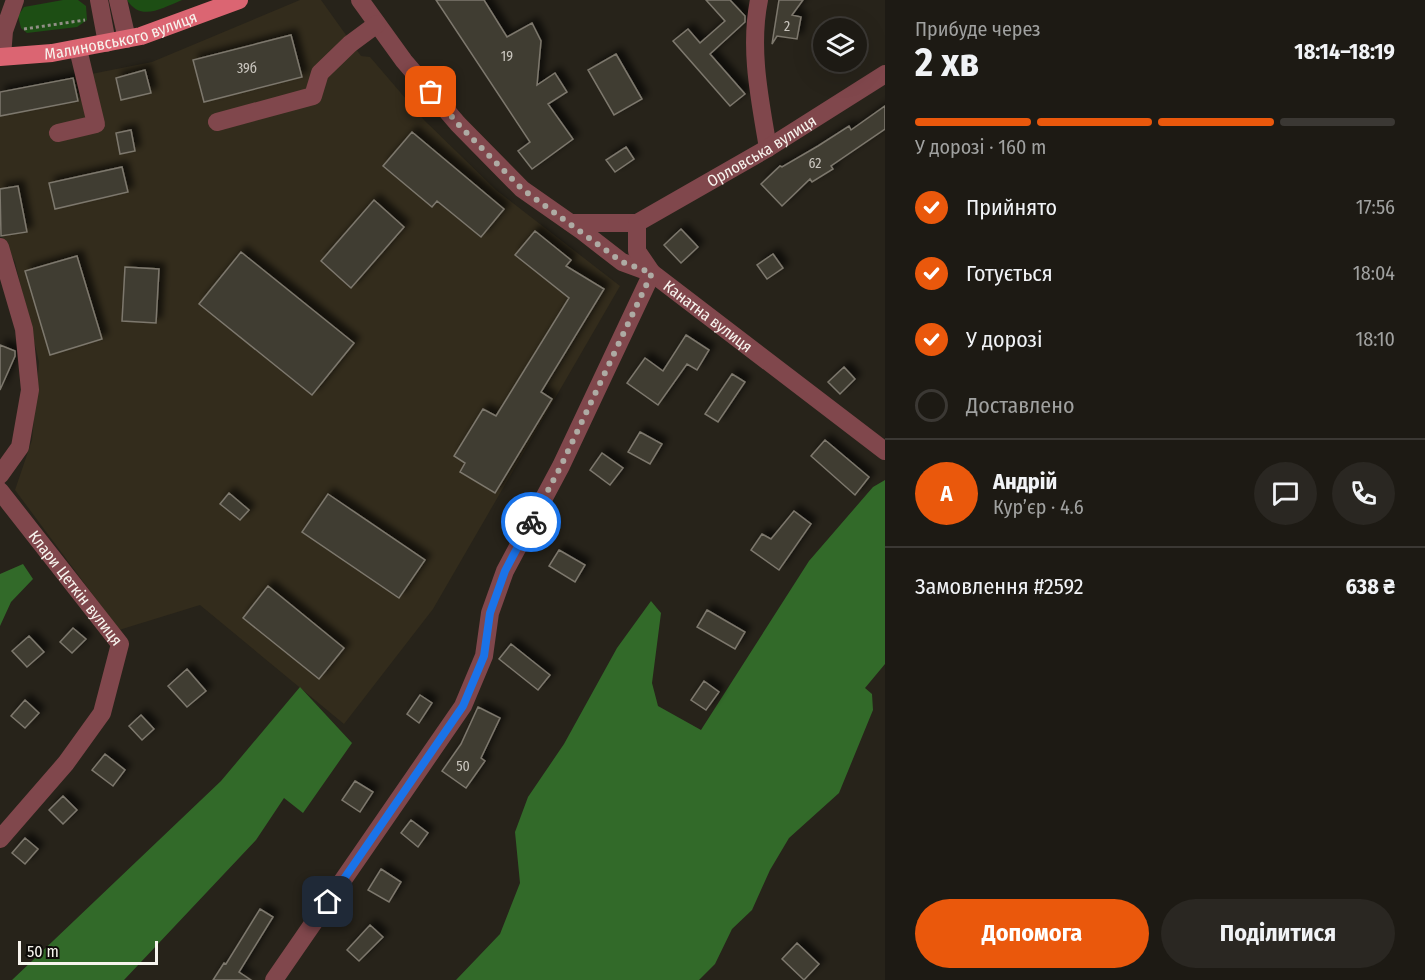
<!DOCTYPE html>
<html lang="uk">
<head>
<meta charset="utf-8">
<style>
  :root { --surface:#1d1a14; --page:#2a2722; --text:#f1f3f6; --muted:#a0a1a0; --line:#3b3834; --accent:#ea580c }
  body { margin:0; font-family:"Fira Sans Condensed",sans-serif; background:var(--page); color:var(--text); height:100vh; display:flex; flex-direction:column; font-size:22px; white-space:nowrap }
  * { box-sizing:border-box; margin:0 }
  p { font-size:20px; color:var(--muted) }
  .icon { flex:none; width:33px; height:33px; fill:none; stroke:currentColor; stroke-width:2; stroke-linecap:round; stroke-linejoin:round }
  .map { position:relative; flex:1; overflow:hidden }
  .drawer { display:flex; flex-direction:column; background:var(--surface); width:540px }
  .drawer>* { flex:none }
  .fabs { position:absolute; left:813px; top:18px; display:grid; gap:12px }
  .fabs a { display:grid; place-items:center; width:54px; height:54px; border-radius:50%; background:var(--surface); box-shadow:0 6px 24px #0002,0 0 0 2px var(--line); font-size:30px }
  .scale { position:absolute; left:18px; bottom:15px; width:140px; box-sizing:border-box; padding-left:6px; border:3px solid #f7f4ee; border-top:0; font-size:16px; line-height:21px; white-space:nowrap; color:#f7f4ee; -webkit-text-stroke:4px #0f0d09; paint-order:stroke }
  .pin { position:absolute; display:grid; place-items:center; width:51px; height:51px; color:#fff; margin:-26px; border-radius:12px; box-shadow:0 3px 9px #0006 }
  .courier { position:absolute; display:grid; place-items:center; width:60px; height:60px; margin:-30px; border:4px solid #1a73e8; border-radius:50%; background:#fff; color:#222; box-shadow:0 2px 8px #0007 }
  .summary em { font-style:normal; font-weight:700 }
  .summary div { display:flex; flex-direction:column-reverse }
  .summary { display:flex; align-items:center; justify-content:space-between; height:102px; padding:0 30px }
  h1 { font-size:39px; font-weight:700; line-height:45px }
  .bar { display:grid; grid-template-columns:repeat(4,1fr); gap:9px 6px; align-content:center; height:72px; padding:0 30px }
  .bar i { height:8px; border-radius:4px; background:var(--line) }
  .bar .selected { background:var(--accent) }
  .bar p { grid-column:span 4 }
  .line { display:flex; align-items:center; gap:15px; padding:0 30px; border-top:2px solid var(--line) }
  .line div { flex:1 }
  .round { display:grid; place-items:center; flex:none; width:63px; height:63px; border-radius:32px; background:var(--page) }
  ol { padding:0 30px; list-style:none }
  li { display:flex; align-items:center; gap:18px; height:66px }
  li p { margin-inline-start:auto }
  li .icon { padding:6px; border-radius:50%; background:var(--accent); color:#fff; stroke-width:4 }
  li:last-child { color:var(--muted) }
  li i { width:33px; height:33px; border:3px solid var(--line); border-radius:50% }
  .primary-button { display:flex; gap:12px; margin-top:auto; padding:12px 30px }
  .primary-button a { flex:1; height:69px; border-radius:36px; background:var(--accent); color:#fff; font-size:24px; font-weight:700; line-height:69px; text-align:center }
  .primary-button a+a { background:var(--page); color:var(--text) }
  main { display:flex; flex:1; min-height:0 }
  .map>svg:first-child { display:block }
</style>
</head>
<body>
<main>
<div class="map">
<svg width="885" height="980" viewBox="0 0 885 980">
  <defs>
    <filter id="shadow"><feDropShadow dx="5.5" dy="-5.5" stdDeviation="3" flood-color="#0009"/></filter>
  </defs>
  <rect width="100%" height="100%" fill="#27231a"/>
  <!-- built -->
  <path fill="#332c1c" d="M 300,0 L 321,0 L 361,56 L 370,57 L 424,120 L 496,190 L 620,286 L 433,609 L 344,724 L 200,605 L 119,630 L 15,490 L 32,440 L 39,362 L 15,262 L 2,237 L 0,229 L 0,92 L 152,62 Z"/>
  <!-- green -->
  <path fill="#1d4e14" d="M 63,0 L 78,0 L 86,6 L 87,20 L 77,27 L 27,33 L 21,28 L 18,16 L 24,7 Z
    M 127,0 L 182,0 C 162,8 141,22 127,0 Z"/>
  <!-- forest -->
  <path fill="#326a29" d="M 885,480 L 885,664 L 865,688 L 872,694 L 873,710 L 839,793 L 789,838 L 770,870 L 752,910 L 732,929 L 715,964 L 699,980 L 456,980 L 500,934 L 520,883 L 515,832 L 528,797 L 564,744 L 617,648 L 651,601 L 661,613 L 652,683 L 658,706 L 701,730 L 809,561 L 873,487 Z
    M 23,564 L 33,579 L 11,602 L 0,626 L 0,574 Z
    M 300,687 L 352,743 L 303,813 L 284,798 L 256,840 L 124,980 L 12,980 L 221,781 Z"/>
  <!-- building -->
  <path fill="#413d33" stroke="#7d786d" stroke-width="1.5" filter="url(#shadow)" d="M 436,0 L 484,0 L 507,37 L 532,23 L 541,41 L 537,85 L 555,73 L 567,92 L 548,104 L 573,139 L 532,169 L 518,151 L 530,142 Z
    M 706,0 L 730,0 L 745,16 L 745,22 L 710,54 L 745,94 L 730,106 L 673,41 L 688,29 L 700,43 L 725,21 Z
    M 779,0 L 803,0 L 792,15 L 801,17 L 797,39 L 777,36 L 772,44 Z
    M 291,35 L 302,77 L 204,102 L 193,60 Z
    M 616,54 L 642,99 L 614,115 L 588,70 Z
    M 145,70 L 151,93 L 121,100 L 116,78 Z
    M 73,78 L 78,101 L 0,116 L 0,92 Z
    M 885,106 L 885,129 L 831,166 L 833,169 L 812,182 L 810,179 L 782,206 L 761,184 L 780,166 L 782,167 L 818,146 L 849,126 L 851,130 Z
    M 131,130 L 135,151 L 120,154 L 116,133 Z
    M 412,132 L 504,209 L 481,237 L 437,201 L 432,207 L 383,166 Z
    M 626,147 L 634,159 L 615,172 L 606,160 Z
    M 122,167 L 128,192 L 55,209 L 49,183 Z
    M 18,186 L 27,232 L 1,236 L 0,189 Z
    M 374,200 L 404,227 L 351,288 L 321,261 Z
    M 681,229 L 698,247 L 681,263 L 664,245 Z
    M 535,231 L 571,260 L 566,266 L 604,289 L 541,392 L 552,399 L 495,493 L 460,472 L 465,463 L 454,456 L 483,409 L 496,416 L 569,298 L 515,255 Z
    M 241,252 L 354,343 L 312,395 L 199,304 Z
    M 773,254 L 783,268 L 767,279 L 757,265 Z
    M 77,256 L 102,339 L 50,355 L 25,271 Z
    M 125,267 L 159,269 L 156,323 L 122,321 Z
    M 686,335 L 709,350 L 697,370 L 687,364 L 658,405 L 627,383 L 645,358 L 663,371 Z
    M 0,345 L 15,351 L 15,356 L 0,390 Z
    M 844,367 L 855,379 L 840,394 L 828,382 Z
    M 732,374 L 745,382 L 718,422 L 705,414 Z
    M 640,432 L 662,444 L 650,464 L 628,452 Z
    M 825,440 L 869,477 L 855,495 L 811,456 Z
    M 602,453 L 623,468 L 610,485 L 590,470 Z
    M 229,493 L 249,510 L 240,520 L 220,504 Z
    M 328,494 L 425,560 L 399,598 L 302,532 Z
    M 794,511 L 811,524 L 779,570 L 751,550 L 762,534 L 771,539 Z
    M 559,550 L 585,565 L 575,582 L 549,566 Z
    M 268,586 L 344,648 L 319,679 L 243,618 Z
    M 707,610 L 745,632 L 735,649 L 697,627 Z
    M 73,628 L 86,639 L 72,653 L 60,642 Z
    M 29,636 L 44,652 L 27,667 L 12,651 Z
    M 511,644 L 550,675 L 538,690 L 499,659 Z
    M 187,669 L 206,691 L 187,707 L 168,686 Z
    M 704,681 L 719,692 L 706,710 L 691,700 Z
    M 420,695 L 432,703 L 419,723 L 407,714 Z
    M 25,700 L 39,713 L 25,728 L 11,716 Z
    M 478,707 L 500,718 L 481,758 L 485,761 L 466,788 L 442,771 L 461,744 Z
    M 141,715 L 154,729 L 142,740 L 129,726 Z
    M 105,754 L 125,770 L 113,786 L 92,770 Z
    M 355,781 L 373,792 L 360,812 L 342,800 Z
    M 63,796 L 77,810 L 63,824 L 49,810 Z
    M 411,820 L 428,833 L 418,847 L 401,833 Z
    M 25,838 L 38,849 L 25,864 L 12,853 Z
    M 381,869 L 401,882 L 389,902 L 368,890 Z
    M 260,909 L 273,917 L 239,972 L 251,980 L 213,980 L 224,963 L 226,964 Z
    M 370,925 L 383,937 L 359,961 L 347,950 Z
    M 797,943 L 819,964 L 804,980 L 782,959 Z"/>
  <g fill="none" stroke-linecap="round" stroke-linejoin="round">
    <!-- path -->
    <path stroke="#928f87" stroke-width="3" stroke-dasharray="3 3" stroke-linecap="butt" d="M 24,29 L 85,20"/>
    <!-- minor -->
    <g stroke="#80474c" stroke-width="18">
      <path d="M 99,0 L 107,43"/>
      <path d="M 118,0 L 127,39"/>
      <path id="s1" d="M 360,0 L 404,61 L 458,124 L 522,189 L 582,231 L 622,262 L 652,273 L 885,451"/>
      <path d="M 759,0 C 749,49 760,100 768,148"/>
      <path d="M 2,56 L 4,31 L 15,0"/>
      <path d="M 217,122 L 313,96 L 320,73 L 350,44 L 377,24"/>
      <path d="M 58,133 L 96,124 L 78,49"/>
      <path d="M 571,223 L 637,223"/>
      <path d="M 0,247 L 24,329 L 30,390 L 20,447 L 0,475"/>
      <path id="s2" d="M 0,491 L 120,644 L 102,713 L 66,763 L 0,839"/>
      <path id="s3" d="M 274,980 L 463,706 L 484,656 L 490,613 L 505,571 L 561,466 L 652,273 L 637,251 L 637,223 L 768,148 L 885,74"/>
    </g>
    <!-- major -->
    <path stroke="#db6572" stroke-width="18" id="s4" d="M 0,57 L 52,53 L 141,36 L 239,0"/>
  </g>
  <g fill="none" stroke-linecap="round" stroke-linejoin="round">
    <!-- done -->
    <path stroke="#aeaba4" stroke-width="6" stroke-dasharray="0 10.8" d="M 431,92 L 458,124 L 522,189 L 622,262 L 652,273 L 561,466 L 531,522"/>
    <!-- route -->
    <path stroke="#1a73e8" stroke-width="8" d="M 328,902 L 463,706 L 484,656 L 490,613 L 505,571 L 531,522"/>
  </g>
  <g text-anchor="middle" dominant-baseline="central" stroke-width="4.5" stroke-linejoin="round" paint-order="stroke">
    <!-- number labels -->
    <g font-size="14" fill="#cac6bf">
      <text x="787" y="26">2</text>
      <text x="507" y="56">19</text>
      <text x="247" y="68">39б</text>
      <text x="815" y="163">62</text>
      <text x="463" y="766">50</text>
    </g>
    <!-- street labels -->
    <g font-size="16" fill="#f7f4ee" stroke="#0f0d09">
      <text stroke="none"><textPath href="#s4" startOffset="123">Малиновського вулиця</textPath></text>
      <text stroke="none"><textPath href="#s3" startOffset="1006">Орловська вулиця</textPath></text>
      <text stroke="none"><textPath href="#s1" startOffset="476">Канатна вулиця</textPath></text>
      <text stroke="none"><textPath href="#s2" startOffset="123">Клари Цеткін вулиця</textPath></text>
    </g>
  </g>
</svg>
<div class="fabs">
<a><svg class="icon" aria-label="layers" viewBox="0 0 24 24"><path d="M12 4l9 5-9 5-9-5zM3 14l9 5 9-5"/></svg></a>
</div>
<div class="scale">50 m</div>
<div class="pin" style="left:431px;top:92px;background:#ea580c"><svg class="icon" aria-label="bag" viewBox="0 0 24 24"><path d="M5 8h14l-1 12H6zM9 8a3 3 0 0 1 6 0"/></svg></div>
<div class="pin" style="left:328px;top:902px;background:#1f2937"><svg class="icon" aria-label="home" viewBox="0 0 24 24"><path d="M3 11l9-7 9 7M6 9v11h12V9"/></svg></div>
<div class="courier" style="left:531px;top:522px"><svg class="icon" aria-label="bike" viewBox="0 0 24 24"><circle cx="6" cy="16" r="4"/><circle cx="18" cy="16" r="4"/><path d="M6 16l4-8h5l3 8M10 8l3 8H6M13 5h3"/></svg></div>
</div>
<section class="drawer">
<div class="summary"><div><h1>2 хв</h1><p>Прибуде через</p></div><em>18:14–18:19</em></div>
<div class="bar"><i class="selected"></i><i class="selected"></i><i class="selected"></i><i></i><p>У дорозі · 160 m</p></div>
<ol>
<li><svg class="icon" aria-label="check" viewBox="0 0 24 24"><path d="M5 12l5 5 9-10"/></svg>Прийнято<p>17:56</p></li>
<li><svg class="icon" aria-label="check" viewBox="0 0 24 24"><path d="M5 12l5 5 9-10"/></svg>Готується<p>18:04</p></li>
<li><svg class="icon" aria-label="check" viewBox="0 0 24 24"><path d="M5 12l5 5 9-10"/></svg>У дорозі<p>18:10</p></li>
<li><i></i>Доставлено</li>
</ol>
<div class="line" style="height:108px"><b class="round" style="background:var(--accent);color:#fff">А</b><div><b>Андрій</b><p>Кур’єр · 4.6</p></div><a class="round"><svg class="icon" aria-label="chat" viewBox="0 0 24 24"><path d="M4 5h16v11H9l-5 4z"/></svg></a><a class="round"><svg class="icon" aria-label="phone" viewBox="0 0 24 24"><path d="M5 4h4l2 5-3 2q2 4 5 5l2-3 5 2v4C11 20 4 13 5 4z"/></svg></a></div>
<div class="line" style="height:78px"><div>Замовлення #2592</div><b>638 ₴</b></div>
<div class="primary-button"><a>Допомога</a><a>Поділитися</a></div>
</section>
</main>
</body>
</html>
